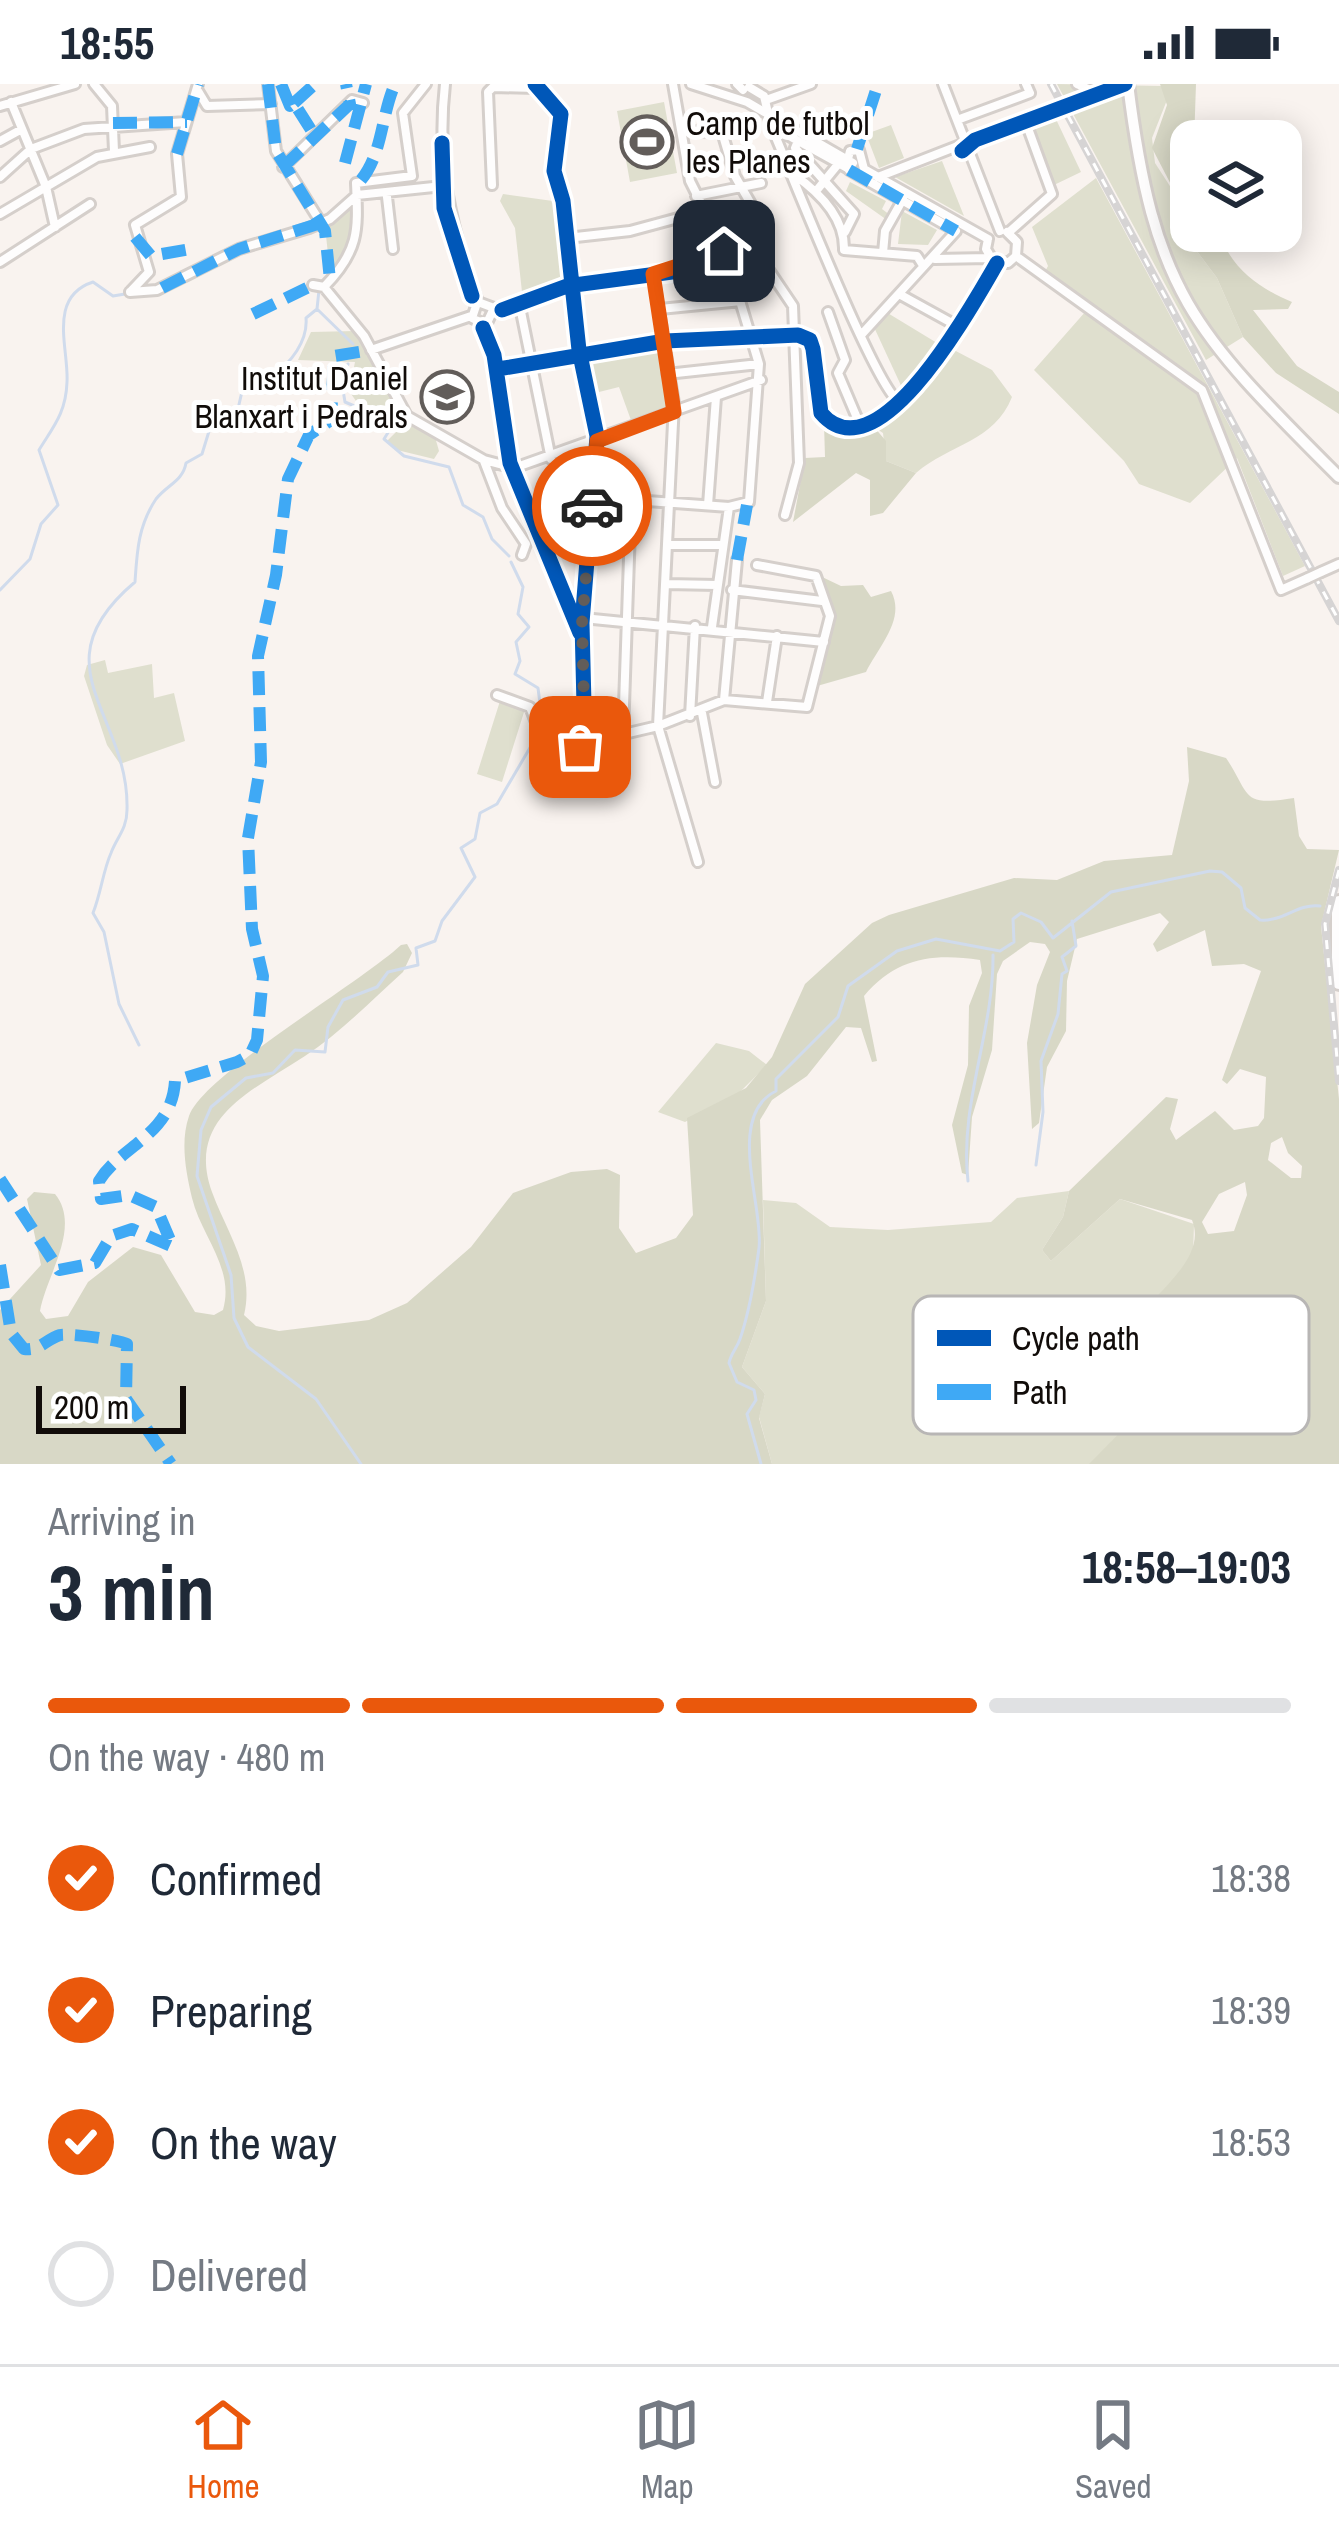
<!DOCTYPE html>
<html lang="en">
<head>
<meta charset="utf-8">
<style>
  :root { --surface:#fff; --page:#f6f6f7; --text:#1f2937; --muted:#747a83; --line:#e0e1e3; --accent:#ea580c }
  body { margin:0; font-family:"Archivo Narrow",sans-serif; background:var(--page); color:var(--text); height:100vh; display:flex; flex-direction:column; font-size:45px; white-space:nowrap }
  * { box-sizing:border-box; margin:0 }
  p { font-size:39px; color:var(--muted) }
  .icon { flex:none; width:66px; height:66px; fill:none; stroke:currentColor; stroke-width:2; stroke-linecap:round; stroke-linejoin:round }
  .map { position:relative; height:1380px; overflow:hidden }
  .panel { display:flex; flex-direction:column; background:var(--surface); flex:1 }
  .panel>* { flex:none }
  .controls { position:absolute; left:1170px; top:36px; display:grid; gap:24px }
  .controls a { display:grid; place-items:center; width:132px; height:132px; border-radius:24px; background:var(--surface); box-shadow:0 6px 30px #0003; font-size:60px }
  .scale { position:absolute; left:36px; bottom:30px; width:150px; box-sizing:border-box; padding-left:12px; border:6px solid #110c09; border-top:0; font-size:33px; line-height:42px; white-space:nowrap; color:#110c09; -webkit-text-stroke:9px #fff; paint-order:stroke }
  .pin { position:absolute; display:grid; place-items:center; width:102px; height:102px; color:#fff; margin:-51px; border-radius:24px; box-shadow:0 6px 18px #0006 }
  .courier { position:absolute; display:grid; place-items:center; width:120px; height:120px; margin:-60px; border:9px solid #ea580c; border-radius:50%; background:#fff; color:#222; box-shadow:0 3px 15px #0007 }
  .overview em { font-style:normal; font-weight:700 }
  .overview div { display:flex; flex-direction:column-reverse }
  .overview { display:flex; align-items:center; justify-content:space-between; height:204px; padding:0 48px }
  h1 { font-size:78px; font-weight:700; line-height:90px }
  .bar { display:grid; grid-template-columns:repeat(4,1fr); gap:18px 12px; align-content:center; height:144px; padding:0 48px }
  .bar i { height:15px; border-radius:9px; background:var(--line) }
  .bar .on { background:var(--accent) }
  .bar p { grid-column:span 4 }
  ol { padding:0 48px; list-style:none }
  li { display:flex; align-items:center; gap:36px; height:132px }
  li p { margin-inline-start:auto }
  li .icon { padding:12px; border-radius:50%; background:var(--accent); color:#fff; stroke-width:4 }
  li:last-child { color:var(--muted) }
  li i { width:66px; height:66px; border:6px solid var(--line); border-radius:50% }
  .status { display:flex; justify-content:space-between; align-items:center; height:84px; padding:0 60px; background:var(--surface); direction:ltr }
  .status svg { height:33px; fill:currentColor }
  .dock { display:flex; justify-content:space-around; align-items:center; height:168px; border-top:3px solid var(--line); background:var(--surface); font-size:33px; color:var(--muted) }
  .dock a { display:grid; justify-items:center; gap:6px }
  .dock .on { color:var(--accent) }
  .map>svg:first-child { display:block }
</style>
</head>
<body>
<div class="status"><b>18:55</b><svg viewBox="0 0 49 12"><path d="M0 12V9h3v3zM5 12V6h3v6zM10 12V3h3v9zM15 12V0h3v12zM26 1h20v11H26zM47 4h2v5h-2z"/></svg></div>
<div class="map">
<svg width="1339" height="1380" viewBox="0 0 1339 1380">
  <rect width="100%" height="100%" fill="#f9f3ef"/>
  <!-- green -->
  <path fill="#dfdfce" d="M 1057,0 L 1162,2 L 1167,16 L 1152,54 L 1155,79 L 1179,116 L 1181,146 L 1217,194 L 1243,253 L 1206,276 Z
    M 664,18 L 677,89 L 630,98 L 617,27 Z
    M 1054,31 L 1081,88 L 1054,101 L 1032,40 Z
    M 891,41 L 904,74 L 879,84 L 866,50 Z
    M 942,77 L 964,132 L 895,93 Z
    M 1096,94 L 1305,482 L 1283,492 L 1237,374 L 1190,419 L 1139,400 L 1124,377 L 1034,286 L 1086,227 L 1041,195 L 1048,182 L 1032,143 Z
    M 850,98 L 886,117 L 882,125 L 890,131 L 887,136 L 846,107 Z
    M 503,110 L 560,118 L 568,195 L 522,208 L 515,144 L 500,117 Z
    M 355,123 L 359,145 L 330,189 L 325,142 Z
    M 902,127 L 937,146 L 928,161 L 898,160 Z
    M 886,228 L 942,262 L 914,304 L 904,308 L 873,241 Z
    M 355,247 L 404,339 L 435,353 L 439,367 L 434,375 L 397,366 L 387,357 L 399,345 L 398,336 L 356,317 L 349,307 L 355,278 L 298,276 L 311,248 Z
    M 952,265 L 992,286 L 1012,313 C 994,358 950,360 916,389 L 886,377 L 883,349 L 874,343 L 923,309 Z
    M 663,267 L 671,322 L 632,339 L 619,303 L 591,310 L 585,278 Z
    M 105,576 L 108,589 L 152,580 L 154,614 L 174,609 L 185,657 L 120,680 L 107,661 L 84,592 L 87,581 Z
    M 500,617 L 525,625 L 502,698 L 477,690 Z
    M 716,959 L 749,967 L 767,981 L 739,1009 L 685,1038 L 658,1028 Z
    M 1069,1107 L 1063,1133 L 1042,1166 L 1051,1177 L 1120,1115 L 1194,1140 L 1193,1172 L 1115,1268 C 1121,1291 1141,1298 1148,1320 L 1136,1333 L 1152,1380 L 772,1380 L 759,1333 L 765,1310 L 742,1283 L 766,1217 L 763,1116 L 796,1119 L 830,1143 L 888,1146 L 991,1138 L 1017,1114 Z"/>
  <!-- forest -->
  <path fill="#d8d8c6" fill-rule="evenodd" d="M 1160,0 L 1196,0 L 1191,147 L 1219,147 C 1229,183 1260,205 1292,218 L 1288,225 L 1253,226 L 1297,282 L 1339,308 L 1339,330 L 1276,289 L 1243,253 L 1217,194 L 1181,146 L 1179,116 L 1152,64 L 1167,21 Z
    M 824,340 L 844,350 L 874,343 L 886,357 L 886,377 L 916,389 L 883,429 L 870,432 L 870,396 L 856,389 L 793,438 L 805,374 L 825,373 Z
    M 820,492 L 841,502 L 863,501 L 871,513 L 891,507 C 906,535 879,562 866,588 L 817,602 L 834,530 Z
    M 1187,663 L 1226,674 C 1251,711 1240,723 1294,714 L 1299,752 L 1307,765 L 1339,766 L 1321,842 L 1339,1015 L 1339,1380 L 1089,1380 L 1148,1320 L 1121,1288 L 1115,1268 C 1130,1222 1211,1183 1192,1136 L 1120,1115 L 1051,1177 L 1042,1166 L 1063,1133 L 1069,1107 L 1166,1013 L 1178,1015 L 1170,1045 L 1176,1056 L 1215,1027 L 1234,1046 L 1258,1042 L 1264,1034 L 1266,993 L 1240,985 L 1227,1000 L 1222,996 L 1261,887 L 1244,880 L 1212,882 L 1205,846 L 1157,868 L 1153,860 L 1169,838 L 1160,829 L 1077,855 L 1067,897 L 1066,947 L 1047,983 L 1039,1039 L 1032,1045 L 1027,959 L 1037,901 L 1050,868 L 1045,860 L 1030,858 L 1003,877 L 997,890 L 992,966 L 972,1033 L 968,1091 L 962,1089 L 952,1041 L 968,981 L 969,922 L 982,889 L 980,876 C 932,869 896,874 864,912 L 877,977 L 872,978 L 861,944 L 846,943 L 807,992 L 772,1016 L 760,1036 L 766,1217 L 742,1283 L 765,1310 L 759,1334 L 772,1380 L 0,1380 L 0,1226 L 41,1181 L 27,1115 L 34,1108 L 55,1110 C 82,1143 46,1192 40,1227 L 46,1235 L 68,1232 L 88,1198 L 133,1163 L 161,1171 L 195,1228 L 214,1231 L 223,1226 C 235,1184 201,1152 192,1114 C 186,1088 180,1058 189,1032 C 203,991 359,900 401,861 L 407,860 L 412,869 L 403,888 C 372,916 340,949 305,972 C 254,1006 185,1033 212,1108 C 227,1149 255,1186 244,1231 L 256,1242 L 279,1247 L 369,1236 L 407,1219 L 471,1163 L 513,1109 L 571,1088 L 607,1085 L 620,1091 L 619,1144 L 636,1169 L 676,1154 L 693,1131 L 687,1034 L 746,1004 L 772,973 L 805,900 L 872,839 L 889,831 L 1014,794 L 1057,796 L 1104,777 L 1172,771 L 1189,697 ZM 1282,1053 L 1288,1069 L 1302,1082 L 1301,1094 L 1291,1094 L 1268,1076 L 1271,1059 ZM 1245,1098 L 1247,1111 L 1234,1147 L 1208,1150 L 1202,1138 L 1219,1110 Z"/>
  <!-- water -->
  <path fill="#d0dbec" d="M 565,684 L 571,690 L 591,687 L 577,714 L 567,704 L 559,706 L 553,688 Z"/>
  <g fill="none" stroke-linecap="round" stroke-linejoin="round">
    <!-- stream -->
    <path stroke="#d0dbec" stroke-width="3" d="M 319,206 L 317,225 L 353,260
      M 348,280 L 342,300 L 345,318 L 394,339 L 384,355 L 404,372 L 449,383 L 463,421 L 483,433 L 492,455 L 509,472
      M 511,478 L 523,503 L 518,530 L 529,543 L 516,558 L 520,577 L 515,590 L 538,604 L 543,643
      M 0,506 L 30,475 L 41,440 L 58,421 L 39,366 C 53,343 66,329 67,298 C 69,265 47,213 93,198 L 113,212 L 125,210
      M 139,961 L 119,920 L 104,848 L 93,829 C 101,809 103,787 111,769 C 117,753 127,745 127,726 C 130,630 35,582 135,498 C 137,468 138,442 156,415 C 167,401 183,397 186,379 L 202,370 L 214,331 L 237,329 L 244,299 C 252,296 265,297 272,292 C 291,279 308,257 306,234 L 317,225
      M 1036,1081 L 1043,1028 L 1041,977 L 1058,930 L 1062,890 L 1067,887 L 1062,873 L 1076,862 L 1072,837
      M 968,1097 C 959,1020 994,947 993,871
      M 361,1380 L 316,1315 L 248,1263 L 234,1234 L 231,1191 L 197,1092 L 201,1046 L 211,1023 L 246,994 L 273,989 L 295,966 L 325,968 L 328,943 L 343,916 L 377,903 L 388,888 L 418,881 L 416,864 L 435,857 L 442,837 L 475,793 L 461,764 L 475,755 L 480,729 L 497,720 L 538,650
      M 761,1380 L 747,1330 L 756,1316 L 754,1306 L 737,1298 L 729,1279 C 731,1269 737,1264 740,1255 C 750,1226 755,1194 759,1164 C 764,1123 725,1032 776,1007 L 776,995 L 838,933 L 848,902 L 897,867 L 936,855 L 1000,867 L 1014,858 L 1013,835 L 1021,829 L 1041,838 L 1053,854 L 1111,808 L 1210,787 L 1222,788 L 1241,804 L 1245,824 L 1260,836 C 1283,838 1298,819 1320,822"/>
    <!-- minor casing -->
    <g stroke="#d5cfcb" stroke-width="14">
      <path id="minor" d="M 94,0 L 112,22 L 114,67
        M 268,0 L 276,67 L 321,139
        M 445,0 C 436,80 451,144 478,218
        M 535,0 L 561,30 L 554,87 L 563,117 L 579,266 L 597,352 L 582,539 L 585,662
        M 691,0 L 747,18 L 853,79
        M 737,0 L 743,6
        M 943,0 L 1000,147
        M 1077,0 L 1095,8
        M 749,3 L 764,12 L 771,42 C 790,85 874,301 899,318
        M 198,7 L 207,22 L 271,20
        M 766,16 L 811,0
        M 11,18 L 46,103 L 55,143
        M 1067,19 L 1120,0
        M 0,22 L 75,0
        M 957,36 L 1030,9 L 1026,0
        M 773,43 L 849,85
        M 682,47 L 722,48 L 735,92 L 755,127 L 758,170 L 793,222 L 799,379 L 785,431
        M 0,57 L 22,45
        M 798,57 L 795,64 L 854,130 L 845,148
        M 848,75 L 850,67 L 859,66 L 864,85 L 988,155
        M 283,83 L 352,16 L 363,19
        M 849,86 L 956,147 L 862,250
        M 793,90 C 819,108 845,133 844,166 L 917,172 L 922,180
        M 0,93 L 31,65 L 84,45 L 186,38
        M 878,93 L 1058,23
        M 492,101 L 488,8 L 493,3 L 536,4
        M 817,106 L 839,79
        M 696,112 L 761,99
        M 387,113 L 393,165
        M 0,130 L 97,73 L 150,63
        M 1007,148 L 1017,158 L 1016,172
        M 1008,149 L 1052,110 L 1025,36
        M 567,154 L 630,147 L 704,127
        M 988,155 L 986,165 L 993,177 L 1008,179 L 1016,172
        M 883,169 L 885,147 L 903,115
        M 1016,172 L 1202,306 L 1281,506 L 1308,494
        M 935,175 L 989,174
        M 0,178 L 90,120
        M 692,179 L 705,220
        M 653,190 L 674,319 L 658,642 L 698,778
        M 313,201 L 324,203 L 364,252 L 407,332 L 484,376 L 514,384 L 761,296
        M 324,203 C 360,166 358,146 356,99 L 412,92 L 403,29 L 426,0
        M 131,207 L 149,188 L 135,141 L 181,113 L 177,70 L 198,0
        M 130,208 L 157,206 L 239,165 L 309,144 L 330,135 L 357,111 L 443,102
        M 899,210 L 959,243
        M 478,218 L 494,224 L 486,241
        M 519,218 L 551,375
        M 477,219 L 472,234 L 486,241
        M 660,225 L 741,217
        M 494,226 L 571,199 L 653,190 L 725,167 L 757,163
        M 828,228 L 845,276 L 838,289 L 860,341
        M 486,241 L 497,276 L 512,380 L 572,522 L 583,534
        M 371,266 L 471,232
        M 498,285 L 665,257 L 798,251 L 810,256 L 813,265 L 821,329 C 878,396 974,218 997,179
        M 667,290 L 759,280
        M 484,377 L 502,424 L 526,460 L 522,471
        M 708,421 L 716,313
        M 531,424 L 593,413 L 729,423 L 749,418 L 759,280 L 725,167 L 690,97 L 673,0
        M 668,461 L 723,461
        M 1321,488 L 1339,480
        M 666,500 L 717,501
        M 732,506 L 822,517
        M 583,534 L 824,558
        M 712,543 L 729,423
        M 497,611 L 530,623 L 539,646 L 560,665 L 658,642 L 724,616 L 807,623 L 830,532 L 816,492 L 757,481
        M 724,616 L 737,476
        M 767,618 L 777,552
        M 702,629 L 715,698
        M 690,632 L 695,542
        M 623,651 L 631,415"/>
    </g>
    <!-- major casing -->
    <g stroke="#d5cfcb" stroke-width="16">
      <path id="major" d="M 1128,0 C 1154,210 1194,248 1339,393"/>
    </g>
    <!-- highway casing -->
    <g stroke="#d5cfcb" stroke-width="20">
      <path id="highway" d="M 1339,819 L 1339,898"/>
    </g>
    <!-- minor -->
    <use href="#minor" stroke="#fefdfd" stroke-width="8"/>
    <!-- major -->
    <use href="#major" stroke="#fefdfd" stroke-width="10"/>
    <!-- highway -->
    <use href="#highway" stroke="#fefdfd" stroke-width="14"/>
    <!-- rail casing -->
    <g stroke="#d6d4d4" stroke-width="8">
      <path id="rail" d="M 1051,0 L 1339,537
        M 1339,786 L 1325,840 L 1339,997"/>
    </g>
    <!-- rail -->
    <use href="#rail" stroke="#fff" stroke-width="3" stroke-dasharray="9" stroke-linecap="butt"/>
    <!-- minor-bridge casing -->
    <g stroke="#d5cfcb" stroke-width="14" stroke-linecap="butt">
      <path id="minor-bridge" d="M 1308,494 L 1321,488"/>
    </g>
    <!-- minor-bridge -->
    <use href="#minor-bridge" stroke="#fefdfd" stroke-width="8"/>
    <!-- quiet -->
    <path stroke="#3fa9f5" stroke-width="12" stroke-dasharray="24 12" stroke-linecap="butt" d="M 268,0 L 276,67 L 325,147 L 330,196
      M 281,0 L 290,22 L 294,19 L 313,49
      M 294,19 L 315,0
      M 113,39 L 187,38
      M 857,65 L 878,0
      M 177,70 L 198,0
      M 345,79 L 366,0
      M 283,83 L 350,20 L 346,0
      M 849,86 L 956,147
      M 361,96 C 383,69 381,31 395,0
      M 135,153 L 151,172 L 190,165
      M 162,204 L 239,165 L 321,139
      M 253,230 L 313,201
      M 737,476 L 747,421
      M 0,1095 L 59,1186 L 95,1179 L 111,1152 L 132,1145 L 173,1163 L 156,1123 L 129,1111 L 101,1115 L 99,1097 C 120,1062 172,1051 175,997 L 237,978 L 250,971 L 257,956 L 263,892 L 252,845 L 248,754 L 261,678 L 258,572 L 276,491 L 288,395 L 309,351 L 331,336 L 334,272 L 371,266
      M 0,1181 L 11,1249 L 24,1265 C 40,1267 45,1256 60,1251 C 69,1249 120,1256 127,1260 L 126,1315 L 171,1380"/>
    <!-- cycleway casing -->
    <g stroke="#fff" stroke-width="22">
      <path id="cycleway" d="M 535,0 L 561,30 L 554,87 L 563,117 L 579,266 L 597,352 L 582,539 L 585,662
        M 442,59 L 444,124 L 472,212
        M 962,67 L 975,56 L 1125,0
        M 502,226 L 567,202 L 672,188 L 718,169
        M 483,244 L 494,271 L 510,379 L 580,549
        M 498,285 L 665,257 L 798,251 L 810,256 L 813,265 L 821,329 C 878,396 974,218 997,179"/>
    </g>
    <!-- cycleway -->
    <use href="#cycleway" stroke="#0057b8" stroke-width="15"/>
  </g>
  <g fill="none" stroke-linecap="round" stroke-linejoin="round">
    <!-- done -->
    <path stroke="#625d5a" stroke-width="12" stroke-dasharray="0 21.6" d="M 580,663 L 585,662 L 582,539 L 592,422"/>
    <!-- route -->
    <path stroke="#ea580c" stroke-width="15" d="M 592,422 L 597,357 L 674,328 L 653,190 L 724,167"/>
  </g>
  <!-- icons -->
  <defs>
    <g id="stadium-ring" transform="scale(2.7)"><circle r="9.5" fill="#fff" stroke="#625d5a" stroke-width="1.5"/><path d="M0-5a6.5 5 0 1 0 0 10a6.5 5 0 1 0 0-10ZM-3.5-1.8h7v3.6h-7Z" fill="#625d5a"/></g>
    <g id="school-ring" transform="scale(2.7)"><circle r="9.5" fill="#fff" stroke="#625d5a" stroke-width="1.5"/><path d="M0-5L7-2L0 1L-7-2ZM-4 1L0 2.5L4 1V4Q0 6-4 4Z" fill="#625d5a"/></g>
  </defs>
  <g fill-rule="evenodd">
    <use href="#stadium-ring" x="647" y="58"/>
    <use href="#school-ring" x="447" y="313"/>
  </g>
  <g text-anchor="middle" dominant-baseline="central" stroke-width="10" stroke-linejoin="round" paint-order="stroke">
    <!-- poi labels -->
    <g font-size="33" fill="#110c09" stroke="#fff" text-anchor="start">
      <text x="686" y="39">Camp de futbol<tspan x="686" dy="38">les Planes</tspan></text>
      <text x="408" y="294" text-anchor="end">Institut Daniel<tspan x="408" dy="38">Blanxart i Pedrals</tspan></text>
    </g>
  </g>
  <!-- legend -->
  <rect x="913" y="1212" width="396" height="138" rx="18" fill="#fff" stroke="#b8b6b5" stroke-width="3"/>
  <rect x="937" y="1246" width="54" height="16" fill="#0057b8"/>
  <rect x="937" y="1300" width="54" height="16" fill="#3fa9f5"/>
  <g font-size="33" fill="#110c09">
    <text x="1012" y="1266">Cycle path</text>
    <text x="1012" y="1320">Path</text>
  </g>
</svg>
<div class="controls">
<a><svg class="icon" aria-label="layers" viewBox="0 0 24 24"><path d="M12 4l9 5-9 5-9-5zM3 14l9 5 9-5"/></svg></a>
</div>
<div class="scale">200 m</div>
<div class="pin" style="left:580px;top:663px;background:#ea580c"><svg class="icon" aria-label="bag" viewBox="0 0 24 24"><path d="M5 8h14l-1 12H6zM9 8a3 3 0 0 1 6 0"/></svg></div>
<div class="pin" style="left:724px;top:167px;background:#1f2937"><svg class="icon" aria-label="home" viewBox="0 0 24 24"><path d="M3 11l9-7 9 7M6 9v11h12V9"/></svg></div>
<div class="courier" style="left:592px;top:422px"><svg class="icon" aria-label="car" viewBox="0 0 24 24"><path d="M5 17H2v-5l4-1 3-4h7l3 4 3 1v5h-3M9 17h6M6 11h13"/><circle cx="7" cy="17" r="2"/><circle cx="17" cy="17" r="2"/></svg></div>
</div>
<section class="panel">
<div class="overview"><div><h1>3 min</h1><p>Arriving in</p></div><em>18:58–19:03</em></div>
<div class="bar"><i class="on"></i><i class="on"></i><i class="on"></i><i></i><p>On the way · 480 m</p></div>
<ol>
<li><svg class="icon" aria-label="check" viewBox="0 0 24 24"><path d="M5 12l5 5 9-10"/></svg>Confirmed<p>18:38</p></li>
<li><svg class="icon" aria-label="check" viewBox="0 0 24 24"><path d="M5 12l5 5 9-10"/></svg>Preparing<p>18:39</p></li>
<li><svg class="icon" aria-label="check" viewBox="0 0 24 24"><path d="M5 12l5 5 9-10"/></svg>On the way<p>18:53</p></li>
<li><i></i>Delivered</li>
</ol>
</section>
<nav class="dock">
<a class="on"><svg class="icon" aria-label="home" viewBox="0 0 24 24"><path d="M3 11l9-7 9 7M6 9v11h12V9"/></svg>Home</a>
<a><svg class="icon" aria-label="map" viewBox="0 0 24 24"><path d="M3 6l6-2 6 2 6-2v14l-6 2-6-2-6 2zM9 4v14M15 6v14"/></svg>Map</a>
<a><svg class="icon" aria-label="saved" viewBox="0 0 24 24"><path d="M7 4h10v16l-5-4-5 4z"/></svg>Saved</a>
</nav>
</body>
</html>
